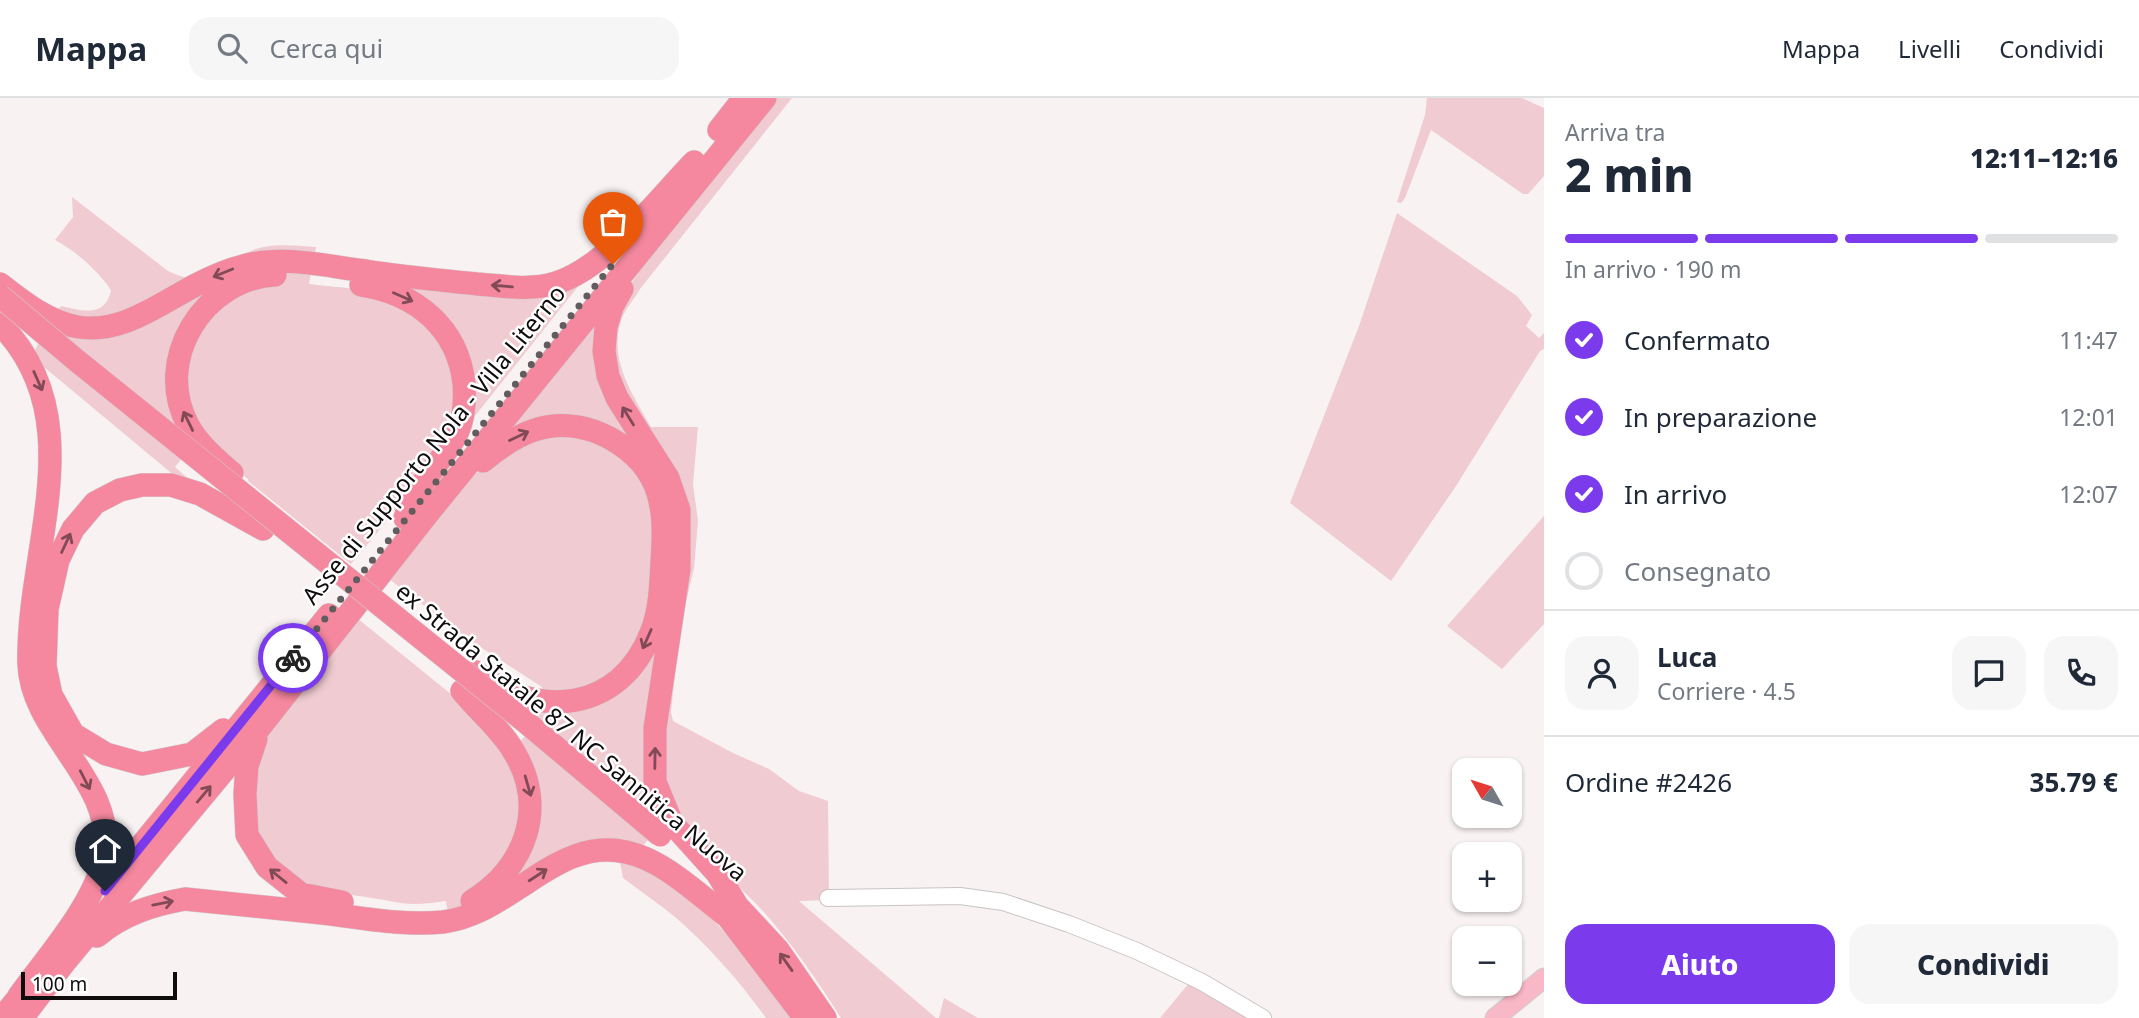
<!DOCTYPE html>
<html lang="it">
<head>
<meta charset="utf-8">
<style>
  :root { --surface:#fff; --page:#f6f6f7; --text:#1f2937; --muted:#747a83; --line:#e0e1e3; --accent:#7c3aed }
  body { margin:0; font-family:"Noto Sans",sans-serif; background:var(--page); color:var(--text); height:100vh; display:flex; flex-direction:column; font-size:26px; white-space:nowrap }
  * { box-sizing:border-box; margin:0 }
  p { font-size:23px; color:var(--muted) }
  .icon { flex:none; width:38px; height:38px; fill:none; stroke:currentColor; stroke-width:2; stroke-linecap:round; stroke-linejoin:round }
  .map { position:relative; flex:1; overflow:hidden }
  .side { display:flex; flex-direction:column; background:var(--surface); width:595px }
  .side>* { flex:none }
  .needle { width:46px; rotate:309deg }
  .tools { position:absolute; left:1452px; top:660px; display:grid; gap:14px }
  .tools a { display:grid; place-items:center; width:70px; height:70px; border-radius:14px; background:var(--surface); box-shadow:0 2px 5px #0004; font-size:35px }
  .scale { position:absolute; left:21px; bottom:18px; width:156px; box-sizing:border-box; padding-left:7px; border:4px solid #0f0c0d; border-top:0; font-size:19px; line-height:24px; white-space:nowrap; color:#0f0c0d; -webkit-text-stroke:5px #fff; paint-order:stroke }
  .pin { position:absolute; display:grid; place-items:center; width:60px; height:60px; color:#fff; margin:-72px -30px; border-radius:50% 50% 50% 0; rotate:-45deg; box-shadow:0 0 7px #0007 }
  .pin .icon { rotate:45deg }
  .courier { position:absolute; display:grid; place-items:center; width:70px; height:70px; margin:-35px; border:5px solid #7c3aed; border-radius:50%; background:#fff; color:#222; box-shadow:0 2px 9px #0007 }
  .overview em { font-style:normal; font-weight:800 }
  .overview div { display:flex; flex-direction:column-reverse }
  .overview { display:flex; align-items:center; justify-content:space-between; height:119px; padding:0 21px }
  h1 { font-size:46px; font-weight:800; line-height:52px }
  .bar { display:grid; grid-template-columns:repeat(4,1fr); gap:10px 7px; align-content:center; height:84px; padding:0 21px }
  .bar i { height:9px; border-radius:5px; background:var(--line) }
  .bar .current { background:var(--accent) }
  .bar p { grid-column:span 4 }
  .line { display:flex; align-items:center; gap:18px; padding:0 21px; border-top:2px solid var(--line) }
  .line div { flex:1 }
  .round { display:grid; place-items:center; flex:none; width:74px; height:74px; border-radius:21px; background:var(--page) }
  ol { padding:0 21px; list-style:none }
  li { display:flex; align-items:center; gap:21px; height:77px }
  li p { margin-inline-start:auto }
  li .icon { padding:7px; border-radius:50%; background:var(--accent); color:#fff; stroke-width:4 }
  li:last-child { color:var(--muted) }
  li i { width:38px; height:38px; border:4px solid var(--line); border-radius:50% }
  .action { display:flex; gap:14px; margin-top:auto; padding:14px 21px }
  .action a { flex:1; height:80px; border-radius:21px; background:var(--accent); color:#fff; font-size:28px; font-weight:800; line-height:80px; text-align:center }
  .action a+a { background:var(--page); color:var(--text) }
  header { display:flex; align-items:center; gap:42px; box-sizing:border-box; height:98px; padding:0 35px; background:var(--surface); border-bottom:2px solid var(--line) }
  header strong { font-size:33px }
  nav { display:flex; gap:38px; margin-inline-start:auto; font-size:24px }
  .search { width:490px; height:63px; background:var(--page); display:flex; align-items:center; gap:18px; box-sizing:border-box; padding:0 24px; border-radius:21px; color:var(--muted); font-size:26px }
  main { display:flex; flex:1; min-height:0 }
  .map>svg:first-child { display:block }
</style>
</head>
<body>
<header>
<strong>Mappa</strong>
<div class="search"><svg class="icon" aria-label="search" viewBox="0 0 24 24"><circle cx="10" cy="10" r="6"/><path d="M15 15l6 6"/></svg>Cerca qui</div>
<nav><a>Mappa</a><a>Livelli</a><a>Condividi</a></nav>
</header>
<main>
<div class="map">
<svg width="1544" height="920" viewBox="0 0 1544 920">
  <rect width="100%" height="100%" fill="#f9f2f3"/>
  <!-- green -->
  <path fill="#f0cbd1" d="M 775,0 L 792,0 L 640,191 C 635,200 626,210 622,220 C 607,260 633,297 651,329 L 698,329 L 693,386 L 698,423 L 694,470 L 680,529 L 671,614 L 673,623 L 733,655 L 769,671 L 799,693 L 828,703 L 829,802 L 799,803 L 936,920 L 841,920 C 817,882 791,844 761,811 C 733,781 688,746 672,709 L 661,714 L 664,722 L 642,749 C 628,747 613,744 599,746 C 541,754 505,807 448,816 L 446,803 C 436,804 425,806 414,806 C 399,806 382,801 366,799 C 313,792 261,777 250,716 C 246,692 250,670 260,648 C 270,627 286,609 300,591 C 319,567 338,543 357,520 L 462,605 L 461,607 L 486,627 L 483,631 L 510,655 L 539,622 L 515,602 L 542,609 L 542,589 L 465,539 L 389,481 C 421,441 456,388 498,357 C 506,351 516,344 525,340 C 576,316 644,351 656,406 C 661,430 657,457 654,481 L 666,480 C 670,448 673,416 660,385 C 634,326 558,305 505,339 L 502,337 L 606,209 C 582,292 633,319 663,385 C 678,416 675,448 670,480 L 682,480 C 687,448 688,411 673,381 C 660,354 640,331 625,305 C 611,281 605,249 613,223 C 620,200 636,178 650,158 C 688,103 733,52 775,0 Z
    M 1427,0 L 1522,0 L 1544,10 L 1544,78 L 1528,96 L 1523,96 L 1431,32 L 1405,100 L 1401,105 L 1397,104 L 1425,17 Z
    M 72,99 L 168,173 C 173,175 179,178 184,179 C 204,184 236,157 256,151 C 275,145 296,148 316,149 L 312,171 L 502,195 C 531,194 554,190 581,180 L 584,181 L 467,328 L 464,326 C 482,256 445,201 375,184 C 355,179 332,178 311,175 L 309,186 C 338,190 371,190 398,201 C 452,226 476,293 448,345 C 440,360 428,370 418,383 C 396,411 374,439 351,466 L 248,383 L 248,381 L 222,361 L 225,356 L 202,336 L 175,369 L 192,384 L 176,379 L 32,259 L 48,224 L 61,208 C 81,213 106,220 111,192 C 97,172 77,154 55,142 L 73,119 Z
    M 1397,115 L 1517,198 L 1532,217 L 1526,228 L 1539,240 L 1544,235 L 1544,251 L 1540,253 L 1456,388 L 1391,483 L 1290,405 L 1359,228 Z
    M 1544,418 L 1544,526 L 1502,571 L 1447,528 Z
    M 620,764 L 633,765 L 691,798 L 730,840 L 794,920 L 766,920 C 739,883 710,849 675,819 C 658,805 640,793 623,780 Z
    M 1190,884 L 1255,920 L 1160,920 Z
    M 944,900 L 949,903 L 978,920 L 939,920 Z"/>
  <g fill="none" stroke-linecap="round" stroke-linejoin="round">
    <!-- minor casing -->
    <g stroke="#c9c3c4" stroke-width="18">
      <path id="minor" d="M 828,800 L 960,798 L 1003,804 L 1069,826 L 1137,853 L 1202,884 L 1263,920"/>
    </g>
    <!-- major casing -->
    <g stroke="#cfcecf" stroke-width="21">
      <path id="major" d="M 1495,920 L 1544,880"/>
    </g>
    <!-- highway casing -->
    <g stroke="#cfcecf" stroke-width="24">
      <path id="highway" d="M 719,32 L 744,0
        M 0,186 C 23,204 48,224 78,229 C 122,236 159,206 196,187 C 217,176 241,166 266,164 C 299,161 333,169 366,173 C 403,179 440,182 477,186 C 503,188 530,193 556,185 C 607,169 657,102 694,64
        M 361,187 C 415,195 458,229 464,286 C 465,301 464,319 458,333 C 448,356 428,374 416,396 C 412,403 408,412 405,420
        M 622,191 L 612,209 L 606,229 L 604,253 L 608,278 L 617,300 L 668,380 L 679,412 L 679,471 L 655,630 L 655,684 L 672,725 L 717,775 L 736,806
        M 0,226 C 94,321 26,452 29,566 C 31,636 118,685 104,759 C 95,806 47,859 19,898
        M 232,375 C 216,361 198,346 188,327 C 153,262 203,181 275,177
        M 476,574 C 538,622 620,614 651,535 C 660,513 661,486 662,462 C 664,435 665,404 651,379 C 640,358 616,341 594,333 C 550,318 517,335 483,363
        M 462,593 C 479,614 501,631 514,654 C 548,710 525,770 472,803
        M 223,632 L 192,656 L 142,666 L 106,656 L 73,636 L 51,597 L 45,568 L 47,511 L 58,462 L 73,431 L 95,405 L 120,392 L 142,387 L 171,387 L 200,396 L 263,431
        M 256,641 L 247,668 L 245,696 L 247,737 L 267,769 L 301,796 L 342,804
        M 127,765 L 329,517
        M 727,797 L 778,852 L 825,920
        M 717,809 L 728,819 L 805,920
        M 97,838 C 123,816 152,807 185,801 C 231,806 277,810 322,815 C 363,820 402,828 443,824 C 473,820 495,805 520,789 C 537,778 555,765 575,758 C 637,734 683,785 728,819
        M 2,920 L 27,889
        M 22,920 L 64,865 L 261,628 L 430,413 L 765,0"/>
    </g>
    <!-- minor -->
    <use href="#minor" stroke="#fff" stroke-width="16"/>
    <!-- major -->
    <use href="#major" stroke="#f9b8c5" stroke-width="19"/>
    <!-- highway -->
    <use href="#highway" stroke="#f5889e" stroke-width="23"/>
    <!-- highway-bridge casing -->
    <g stroke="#cfcecf" stroke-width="24" stroke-linecap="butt">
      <path id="highway-bridge" d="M 0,198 L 76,262 L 527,625 L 660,737"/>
    </g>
    <!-- highway-bridge -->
    <use href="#highway-bridge" stroke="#f5889e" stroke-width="23"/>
  </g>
  <!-- one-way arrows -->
  <defs><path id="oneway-shaft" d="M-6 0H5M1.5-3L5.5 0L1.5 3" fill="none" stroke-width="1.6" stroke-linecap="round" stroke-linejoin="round" transform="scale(1.75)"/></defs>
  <g stroke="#824a56">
    <use href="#oneway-shaft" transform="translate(223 175) rotate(158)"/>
    <use href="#oneway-shaft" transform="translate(502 188) rotate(-175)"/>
    <use href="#oneway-shaft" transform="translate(403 199) rotate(24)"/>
    <use href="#oneway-shaft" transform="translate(38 283) rotate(66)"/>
    <use href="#oneway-shaft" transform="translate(628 318) rotate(-122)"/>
    <use href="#oneway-shaft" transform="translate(188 323) rotate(-116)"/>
    <use href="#oneway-shaft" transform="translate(519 338) rotate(-25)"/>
    <use href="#oneway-shaft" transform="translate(66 445) rotate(-65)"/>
    <use href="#oneway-shaft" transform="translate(647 541) rotate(114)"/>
    <use href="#oneway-shaft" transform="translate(655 660) rotate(-89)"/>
    <use href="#oneway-shaft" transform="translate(85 682) rotate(63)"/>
    <use href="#oneway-shaft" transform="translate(528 688) rotate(74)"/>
    <use href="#oneway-shaft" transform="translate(204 696) rotate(-50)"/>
    <use href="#oneway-shaft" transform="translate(538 777) rotate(-33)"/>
    <use href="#oneway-shaft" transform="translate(278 778) rotate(-141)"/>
    <use href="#oneway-shaft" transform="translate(163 805) rotate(-11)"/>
    <use href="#oneway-shaft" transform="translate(786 864) rotate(-125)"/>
  </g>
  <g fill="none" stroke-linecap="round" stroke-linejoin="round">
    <!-- done -->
    <path stroke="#615c5e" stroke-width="7" stroke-dasharray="0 12.6" d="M 293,560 L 613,166"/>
    <!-- route -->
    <path stroke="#7c3aed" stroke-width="9" d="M 105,793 L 293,560"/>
  </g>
  <g text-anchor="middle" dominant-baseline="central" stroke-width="5" stroke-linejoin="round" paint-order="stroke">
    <!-- street labels -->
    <g font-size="24" fill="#0f0c0d" stroke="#fff">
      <text transform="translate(433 346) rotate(-51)">Asse di Supporto Nola - Villa Literno</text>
      <text transform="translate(572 633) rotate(40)">ex Strada Statale 87 NC Sannitica Nuova</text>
    </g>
  </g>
</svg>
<div class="tools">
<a><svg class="needle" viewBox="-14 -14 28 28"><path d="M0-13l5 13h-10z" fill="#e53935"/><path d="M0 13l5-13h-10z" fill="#747a83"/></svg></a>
<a>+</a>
<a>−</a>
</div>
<div class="scale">100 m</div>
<div class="pin" style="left:613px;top:166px;background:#ea580c"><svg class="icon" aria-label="bag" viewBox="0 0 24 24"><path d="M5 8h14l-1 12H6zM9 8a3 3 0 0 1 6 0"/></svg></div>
<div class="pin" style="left:105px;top:793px;background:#1f2937"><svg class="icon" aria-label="home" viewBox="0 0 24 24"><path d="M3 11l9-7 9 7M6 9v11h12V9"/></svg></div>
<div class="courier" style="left:293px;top:560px"><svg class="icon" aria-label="bike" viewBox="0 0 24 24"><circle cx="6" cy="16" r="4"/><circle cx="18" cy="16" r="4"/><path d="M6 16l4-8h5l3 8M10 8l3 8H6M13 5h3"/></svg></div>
</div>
<section class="side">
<div class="overview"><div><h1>2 min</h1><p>Arriva tra</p></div><em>12:11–12:16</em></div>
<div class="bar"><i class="current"></i><i class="current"></i><i class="current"></i><i></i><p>In arrivo · 190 m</p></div>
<ol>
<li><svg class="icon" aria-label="check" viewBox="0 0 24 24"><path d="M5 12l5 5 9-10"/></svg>Confermato<p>11:47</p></li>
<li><svg class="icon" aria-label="check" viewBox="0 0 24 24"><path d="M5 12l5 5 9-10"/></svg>In preparazione<p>12:01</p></li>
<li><svg class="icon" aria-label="check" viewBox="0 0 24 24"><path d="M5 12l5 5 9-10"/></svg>In arrivo<p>12:07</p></li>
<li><i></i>Consegnato</li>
</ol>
<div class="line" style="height:126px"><a class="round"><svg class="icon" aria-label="person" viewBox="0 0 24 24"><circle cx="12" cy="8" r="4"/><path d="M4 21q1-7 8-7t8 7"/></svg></a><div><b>Luca</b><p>Corriere · 4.5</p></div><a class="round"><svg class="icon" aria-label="chat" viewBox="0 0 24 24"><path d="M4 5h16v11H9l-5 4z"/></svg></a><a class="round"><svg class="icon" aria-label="phone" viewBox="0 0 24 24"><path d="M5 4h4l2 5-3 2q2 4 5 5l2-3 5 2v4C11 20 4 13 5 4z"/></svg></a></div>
<div class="line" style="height:91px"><div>Ordine #2426</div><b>35.79 €</b></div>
<div class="action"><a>Aiuto</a><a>Condividi</a></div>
</section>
</main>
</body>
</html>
